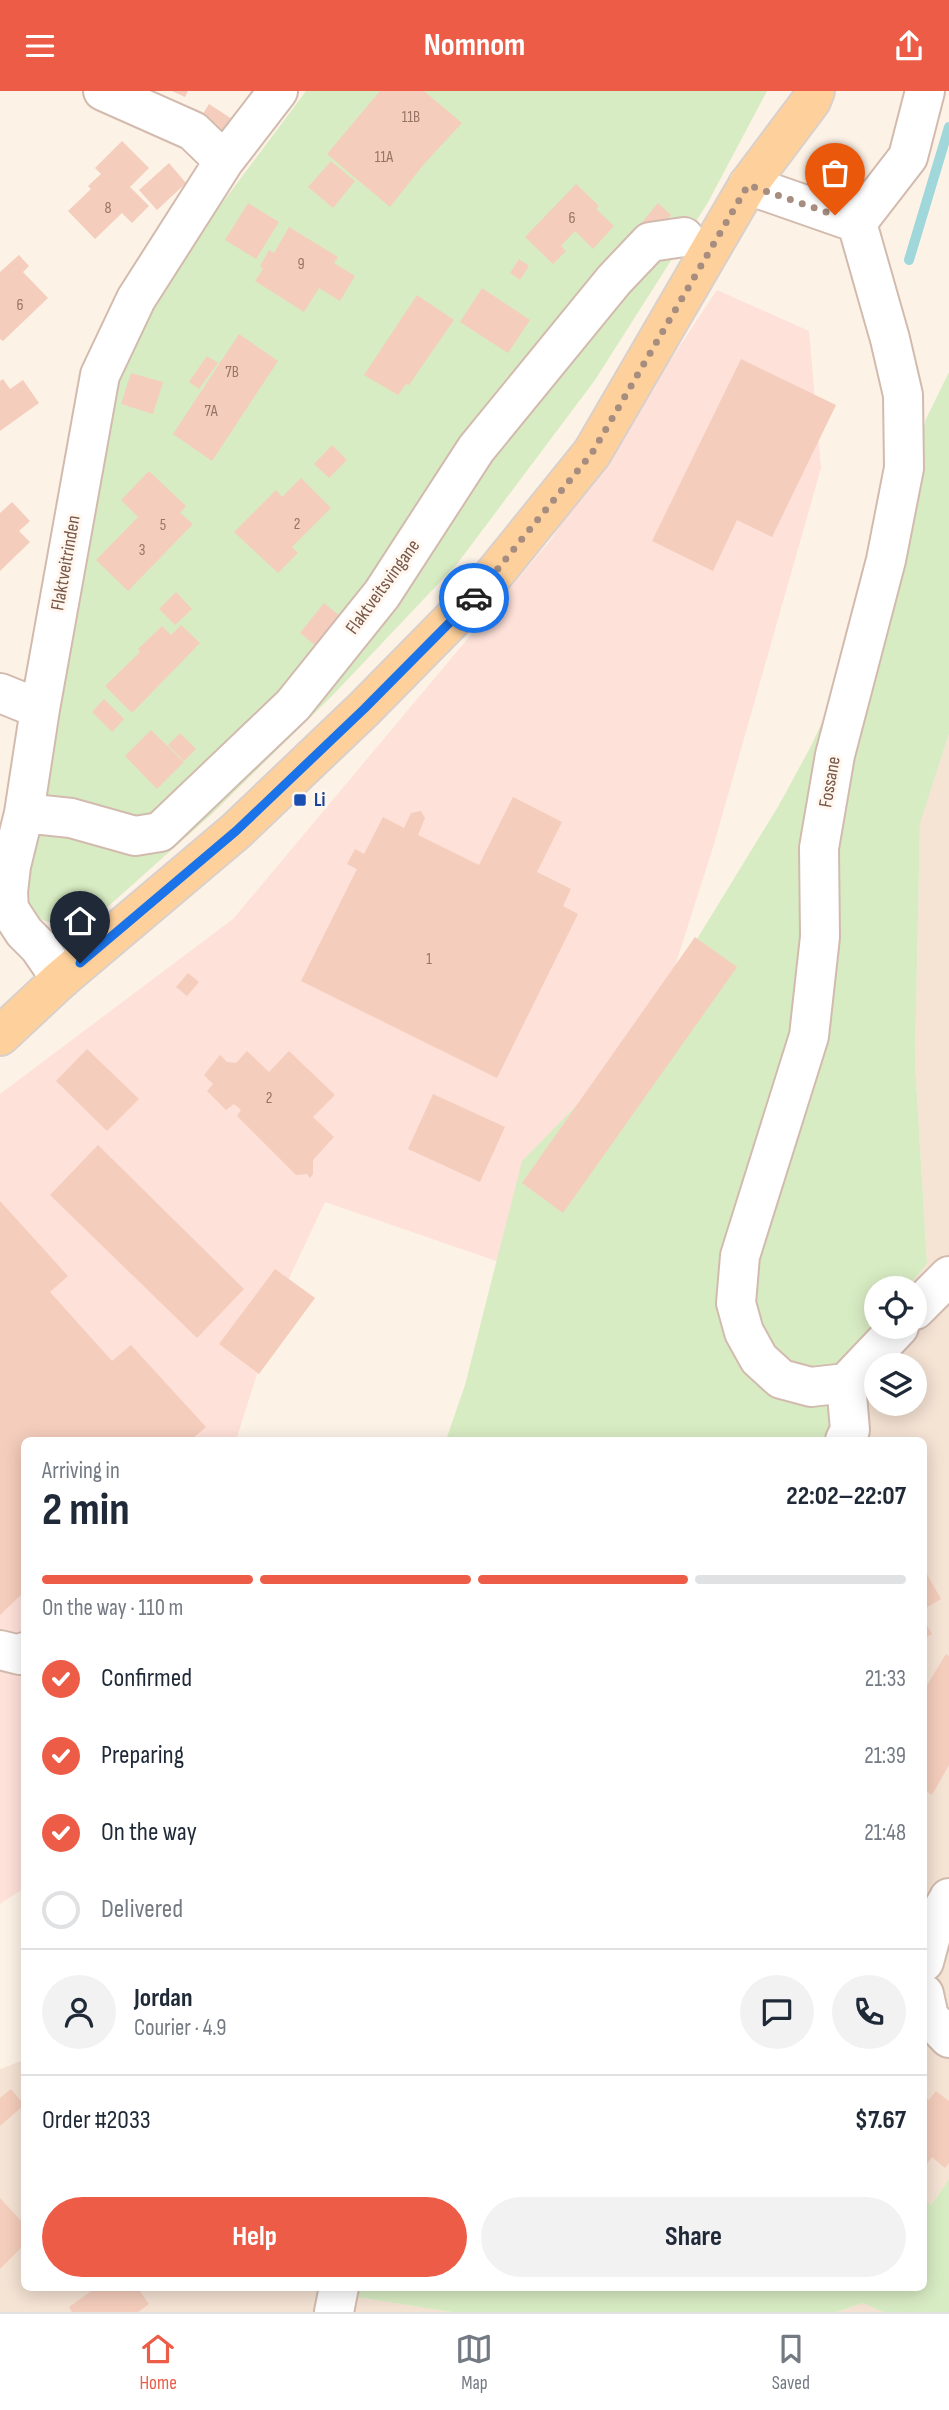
<!DOCTYPE html>
<html lang="en">
<head>
<meta charset="utf-8">
<style>
  :root { --surface:#fff; --page:#f2f2f3; --text:#1f2937; --muted:#747a83; --line:#e0e1e3; --accent:#ed5c46 }
  body { margin:0; font-family:"Sofia Sans Condensed",sans-serif; background:var(--page); color:var(--text); height:100vh; display:flex; flex-direction:column; font-size:26px; white-space:nowrap }
  * { box-sizing:border-box; margin:0 }
  p { font-size:23px; color:var(--muted) }
  .icon { flex:none; width:38px; height:38px; fill:none; stroke:currentColor; stroke-width:2; stroke-linecap:round; stroke-linejoin:round }
  .map { position:relative; flex:1; overflow:hidden }
  .sheet { position:absolute; left:21px; top:1346px; width:906px; height:854px; display:flex; flex-direction:column; background:var(--surface); border-radius:10px; box-shadow:0 4px 18px #0003 }
  .sheet>* { flex:none }
  .fabs { position:absolute; left:864px; top:1185px; display:grid; gap:14px }
  .fabs a { display:grid; place-items:center; width:63px; height:63px; border-radius:50%; background:var(--surface); box-shadow:0 4px 18px #0003; font-size:35px }
  .pin { position:absolute; display:grid; place-items:center; width:60px; height:60px; color:#fff; margin:-72px -30px; border-radius:50% 50% 50% 0; rotate:-45deg; box-shadow:0 0 7px #0007 }
  .pin .icon { rotate:45deg }
  .courier { position:absolute; display:grid; place-items:center; width:70px; height:70px; margin:-35px; border:5px solid #1a73e8; border-radius:50%; background:#fff; color:#222; box-shadow:0 2px 9px #0007 }
  .overview em { font-style:normal; font-weight:700 }
  .overview div { display:flex; flex-direction:column-reverse }
  .overview { display:flex; align-items:center; justify-content:space-between; height:119px; padding:0 21px }
  h1 { font-size:46px; font-weight:700; line-height:52px }
  .bar { display:grid; grid-template-columns:repeat(4,1fr); gap:10px 7px; align-content:center; height:84px; padding:0 21px }
  .bar i { height:9px; border-radius:5px; background:var(--line) }
  .bar .active { background:var(--accent) }
  .bar p { grid-column:span 4 }
  .line { display:flex; align-items:center; gap:18px; padding:0 21px; border-top:2px solid var(--line) }
  .line div { flex:1 }
  .round { display:grid; place-items:center; flex:none; width:74px; height:74px; border-radius:37px; background:var(--page) }
  ol { padding:0 21px; list-style:none }
  li { display:flex; align-items:center; gap:21px; height:77px }
  li p { margin-inline-start:auto }
  li .icon { padding:7px; border-radius:50%; background:var(--accent); color:#fff; stroke-width:4 }
  li:last-child { color:var(--muted) }
  li i { width:38px; height:38px; border:4px solid var(--line); border-radius:50% }
  .primary-button { display:flex; gap:14px; margin-top:auto; padding:14px 21px }
  .primary-button a { flex:1; height:80px; border-radius:42px; background:var(--accent); color:#fff; font-size:28px; font-weight:700; line-height:80px; text-align:center }
  .primary-button a+a { background:var(--page); color:var(--text) }
  header { display:flex; justify-content:space-between; align-items:center; height:91px; padding:0 21px; background:var(--accent); color:#fff; font-size:32px; font-weight:700 }
  .menu { display:flex; justify-content:space-around; align-items:center; height:98px; border-top:2px solid var(--line); background:var(--surface); font-size:19px; color:var(--muted) }
  .menu a { display:grid; justify-items:center; gap:4px }
  .menu .active { color:var(--accent) }
  .map>svg:first-child { display:block }
</style>
</head>
<body>
<header><svg class="icon" aria-label="menu" viewBox="0 0 24 24"><path d="M4 6h16M4 12h16M4 18h16"/></svg>Nomnom<svg class="icon" aria-label="share" viewBox="0 0 24 24"><path d="M12 15V3M7 8l5-5 5 5M5 13v7h14v-7"/></svg></header>
<div class="map">
<svg width="949" height="2221" viewBox="0 0 949 2221">
  <rect width="100%" height="100%" fill="#fdf2e6"/>
  <!-- residential -->
  <path fill="#f5e3d4" fill-rule="evenodd" d="M 949,643 L 949,2088 L 930,2115 L 924,2109 L 924,1349 L 845,1349 L 877,1234 L 915,1236 L 915,1197 L 907,1197 L 927,1173 L 915,970 L 920,731 ZM 877,1274 L 915,1274 L 915,1312 L 877,1312 Z
    M 24,1969 L 24,2196 L 349,2196 L 349,2205 L 452,2221 L 0,2221 L 0,1978 Z
    M 863,2212 L 883,2221 L 837,2221 Z"/>
  <!-- commercial -->
  <path fill="#fee1d9" d="M 717,199 L 809,240 L 821,377 L 714,753 L 634,1004 L 508,1174 L 325,1111 L 284,1198 L 236,1349 L 24,1349 L 24,1797 L 0,1813 L 0,1003 L 233,828 L 552,447 Z"/>
  <!-- green -->
  <path fill="#d8ecc3" d="M 306,0 L 767,0 L 707,113 L 595,289 L 457,473 L 331,606 L 213,722 L 94,828 C 75,832 50,838 33,823 C 27,817 23,806 18,798 L 115,299 L 132,249 L 208,131 Z
    M 949,281 L 949,643 L 920,732 L 915,970 L 927,1173 L 907,1197 L 877,1197 L 877,1234 L 845,1349 L 446,1349 L 465,1294 L 522,1070 L 626,964 L 779,714 L 811,655 L 880,507 L 926,328 Z
    M 949,2088 L 949,2221 L 883,2221 L 863,2212 L 837,2221 L 452,2221 L 349,2205 L 349,2196 L 924,2196 L 924,2109 L 931,2114 Z"/>
  <g fill="none" stroke-linecap="round" stroke-linejoin="round">
    <!-- stream -->
    <path stroke="#9fd7db" stroke-width="10" d="M 909,169 L 949,36"/>
  </g>
  <!-- building -->
  <path fill="#f4cdbc" d="M 172,0 L 188,0 L 185,6 Z
    M 380,0 L 424,0 L 462,32 L 424,73 L 390,116 L 327,63 Z
    M 209,13 L 232,28 L 218,50 L 195,36 Z
    M 122,50 L 149,77 L 130,96 L 149,115 L 132,132 L 122,122 L 95,148 L 68,120 L 91,98 L 88,95 L 101,83 L 95,77 Z
    M 331,70 L 355,90 L 333,117 L 308,96 Z
    M 169,72 L 186,92 L 157,119 L 139,99 Z
    M 576,93 L 599,115 L 596,118 L 614,135 L 593,158 L 575,140 L 561,155 L 566,160 L 553,173 L 525,146 Z
    M 248,112 L 279,131 L 256,168 L 225,149 Z
    M 658,112 L 671,124 L 650,147 L 638,136 Z
    M 289,136 L 338,166 L 334,172 L 355,185 L 340,210 L 319,197 L 304,221 L 255,190 L 263,178 L 260,175 L 269,159 L 274,162 Z
    M 19,164 L 29,175 L 23,181 L 48,207 L 3,250 L 0,248 L 0,181 Z
    M 519,168 L 529,175 L 520,189 L 510,182 Z
    M 482,197 L 530,229 L 508,262 L 460,231 Z
    M 417,204 L 454,229 L 409,294 L 406,293 L 398,304 L 364,284 Z
    M 239,243 L 278,270 L 212,370 L 173,343 Z
    M 207,265 L 218,272 L 199,298 L 189,291 Z
    M 741,268 L 836,314 L 772,446 L 737,429 L 713,480 L 652,450 Z
    M 131,282 L 163,291 L 153,323 L 121,313 Z
    M 3,288 L 10,298 L 23,289 L 39,312 L 0,340 L 0,290 Z
    M 332,354 L 347,369 L 329,387 L 314,373 Z
    M 149,380 L 186,415 L 180,422 L 193,433 L 128,500 L 96,469 L 138,426 L 121,409 Z
    M 301,387 L 331,417 L 292,456 L 298,462 L 278,482 L 234,441 L 276,399 L 282,406 Z
    M 12,411 L 30,430 L 19,440 L 30,451 L 0,480 L 0,422 Z
    M 176,501 L 192,518 L 175,534 L 159,518 Z
    M 324,512 L 340,525 L 316,555 L 300,542 Z
    M 181,534 L 200,552 L 132,622 L 105,595 L 140,561 L 138,558 L 162,535 L 171,544 Z
    M 104,608 L 124,628 L 112,641 L 92,621 Z
    M 151,639 L 184,671 L 157,698 L 125,665 Z
    M 180,642 L 196,658 L 184,670 L 168,654 Z
    M 513,706 L 562,731 L 537,781 L 571,798 L 563,815 L 578,823 L 497,987 L 301,890 L 357,778 L 347,773 L 355,758 L 364,763 L 383,726 L 404,737 L 411,722 L 421,720 L 425,727 L 418,744 L 479,774 Z
    M 695,846 L 737,876 L 563,1122 L 522,1092 Z
    M 188,882 L 199,891 L 187,905 L 176,896 Z
    M 87,958 L 139,1008 L 107,1040 L 56,990 Z
    M 247,960 L 269,981 L 289,960 L 335,1004 L 313,1026 L 334,1046 L 313,1069 L 313,1083 L 310,1087 L 307,1083 L 296,1084 L 237,1025 L 241,1019 L 234,1013 L 226,1019 L 207,1000 L 213,993 L 204,984 L 220,964 L 227,971 L 236,972 Z
    M 433,1003 L 505,1036 L 480,1091 L 408,1058 Z
    M 98,1054 L 244,1198 L 197,1247 L 50,1104 Z
    M 0,1110 L 68,1185 L 50,1201 L 112,1270 L 131,1254 L 206,1336 L 191,1349 L 24,1349 L 24,1501 L 0,1524 Z
    M 275,1178 L 315,1207 L 259,1283 L 219,1253 Z
    M 924,1478 L 941,1508 L 924,1518 Z
    M 924,1529 L 932,1543 L 924,1548 Z
    M 946,1563 L 949,1565 L 949,1674 L 932,1704 L 924,1699 L 924,1599 Z
    M 11,1998 L 24,2014 L 0,2035 L 0,2007 Z
    M 936,2000 L 949,2010 L 949,2072 L 945,2077 L 932,2066 L 926,2074 L 924,2072 L 924,2005 L 929,2009 Z
    M 0,2107 L 24,2133 L 24,2154 L 0,2178 Z
    M 97,2196 L 137,2196 L 149,2213 L 138,2221 L 72,2221 L 69,2216 Z"/>
  <g fill="none" stroke-linecap="round" stroke-linejoin="round">
    <!-- minor casing -->
    <g stroke="#d2bbae" stroke-width="42">
      <path id="minor" d="M 103,0 L 193,40 L 224,70
        M 748,94 L 857,132
        M 857,132 L 890,248 L 903,304 L 904,377 L 886,469 L 835,664 L 819,757 L 820,846 L 809,945 L 740,1165 L 736,1212 L 744,1241 L 759,1268 L 781,1288 L 811,1296 L 846,1292 L 899,1236
        M 857,132 L 908,66 L 925,0
        M 0,602 L 40,618
        M 24,722 L 71,727 L 135,745 L 160,741 L 293,614 L 382,503 L 476,358 L 614,189 L 650,151 L 684,146
        M 61,888 L 39,856 L 24,841 L 9,818 L 8,801 L 11,775 L 24,722 L 40,618 L 100,284 L 136,208 L 224,70 L 278,0
        M 915,1219 L 949,1185
        M 845,1349 L 850,1339 L 846,1292
        M 0,1559 L 20,1564 L 24,1561
        M 924,1871 L 934,1834 L 949,1807
        M 924,1903 L 929,1926 L 949,1947
        M 334,2221 L 339,2196"/>
    </g>
    <!-- major casing -->
    <g stroke="#d9d0cc" stroke-width="42">
      <path id="major" d="M 0,945 L 61,888 L 236,740 L 364,618 L 483,497 L 592,362 L 748,94 L 811,10 L 815,0"/>
    </g>
    <!-- minor -->
    <use href="#minor" stroke="#fff" stroke-width="38"/>
    <!-- major -->
    <use href="#major" stroke="#fed19c" stroke-width="38"/>
  </g>
  <g fill="none" stroke-linecap="round" stroke-linejoin="round">
    <!-- done -->
    <path stroke="#a78d80" stroke-width="7" stroke-dasharray="0 12.6" d="M 474,507 L 592,362 L 748,94 L 835,124"/>
    <!-- route -->
    <path stroke="#1a73e8" stroke-width="9" d="M 80,872 L 236,740 L 364,618 L 474,507"/>
  </g>
  <!-- markers -->
  <rect fill="#1a4fb4" stroke="#fff6ed" stroke-width="2.5" x="293" y="702" width="14" height="14" rx="3.5"/>
  <g text-anchor="middle" dominant-baseline="central" stroke-width="6" stroke-linejoin="round" paint-order="stroke">
    <!-- number labels -->
    <g font-size="16" fill="#977466">
      <text x="411" y="26">11B</text>
      <text x="384" y="66">11A</text>
      <text x="108" y="117">8</text>
      <text x="572" y="127">6</text>
      <text x="301" y="173">9</text>
      <text x="20" y="214">6</text>
      <text x="232" y="281">7B</text>
      <text x="211" y="320">7A</text>
      <text x="297" y="433">2</text>
      <text x="163" y="434">5</text>
      <text x="142" y="459">3</text>
      <text x="429" y="868">1</text>
      <text x="269" y="1007">2</text>
    </g>
    <!-- street labels -->
    <g font-size="19" fill="#785649" stroke="#fff6ed">
      <text transform="translate(66 472) rotate(-80)">Flaktveitrinden</text>
      <text transform="translate(383 496) rotate(-54)">Flaktveitsvingane</text>
      <text transform="translate(830 691) rotate(-80)">Fossane</text>
    </g>
    <!-- transit labels -->
    <g font-size="19" font-weight="bold" fill="#164399" stroke="#fff6ed" text-anchor="start">
      <text x="314" y="709">Li</text>
    </g>
  </g>
</svg>
<div class="fabs">
<a><svg class="icon" aria-label="locate" viewBox="0 0 24 24"><circle cx="12" cy="12" r="6"/><path d="M12 2v4M12 18v4M2 12h4M18 12h4"/></svg></a>
<a><svg class="icon" aria-label="layers" viewBox="0 0 24 24"><path d="M12 4l9 5-9 5-9-5zM3 14l9 5 9-5"/></svg></a>
</div>
<div class="pin" style="left:835px;top:124px;background:#ea580c"><svg class="icon" aria-label="bag" viewBox="0 0 24 24"><path d="M5 8h14l-1 12H6zM9 8a3 3 0 0 1 6 0"/></svg></div>
<div class="pin" style="left:80px;top:872px;background:#1f2937"><svg class="icon" aria-label="home" viewBox="0 0 24 24"><path d="M3 11l9-7 9 7M6 9v11h12V9"/></svg></div>
<div class="courier" style="left:474px;top:507px"><svg class="icon" aria-label="car" viewBox="0 0 24 24"><path d="M5 17H2v-5l4-1 3-4h7l3 4 3 1v5h-3M9 17h6M6 11h13"/><circle cx="7" cy="17" r="2"/><circle cx="17" cy="17" r="2"/></svg></div>
<section class="sheet">
<div class="overview"><div><h1>2 min</h1><p>Arriving in</p></div><em>22:02–22:07</em></div>
<div class="bar"><i class="active"></i><i class="active"></i><i class="active"></i><i></i><p>On the way · 110 m</p></div>
<ol>
<li><svg class="icon" aria-label="check" viewBox="0 0 24 24"><path d="M5 12l5 5 9-10"/></svg>Confirmed<p>21:33</p></li>
<li><svg class="icon" aria-label="check" viewBox="0 0 24 24"><path d="M5 12l5 5 9-10"/></svg>Preparing<p>21:39</p></li>
<li><svg class="icon" aria-label="check" viewBox="0 0 24 24"><path d="M5 12l5 5 9-10"/></svg>On the way<p>21:48</p></li>
<li><i></i>Delivered</li>
</ol>
<div class="line" style="height:126px"><a class="round"><svg class="icon" aria-label="person" viewBox="0 0 24 24"><circle cx="12" cy="8" r="4"/><path d="M4 21q1-7 8-7t8 7"/></svg></a><div><b>Jordan</b><p>Courier · 4.9</p></div><a class="round"><svg class="icon" aria-label="chat" viewBox="0 0 24 24"><path d="M4 5h16v11H9l-5 4z"/></svg></a><a class="round"><svg class="icon" aria-label="phone" viewBox="0 0 24 24"><path d="M5 4h4l2 5-3 2q2 4 5 5l2-3 5 2v4C11 20 4 13 5 4z"/></svg></a></div>
<div class="line" style="height:91px"><div>Order #2033</div><b>$7.67</b></div>
<div class="primary-button"><a>Help</a><a>Share</a></div>
</section>
</div>
<nav class="menu">
<a class="active"><svg class="icon" aria-label="home" viewBox="0 0 24 24"><path d="M3 11l9-7 9 7M6 9v11h12V9"/></svg>Home</a>
<a><svg class="icon" aria-label="map" viewBox="0 0 24 24"><path d="M3 6l6-2 6 2 6-2v14l-6 2-6-2-6 2zM9 4v14M15 6v14"/></svg>Map</a>
<a><svg class="icon" aria-label="saved" viewBox="0 0 24 24"><path d="M7 4h10v16l-5-4-5 4z"/></svg>Saved</a>
</nav>
</body>
</html>
